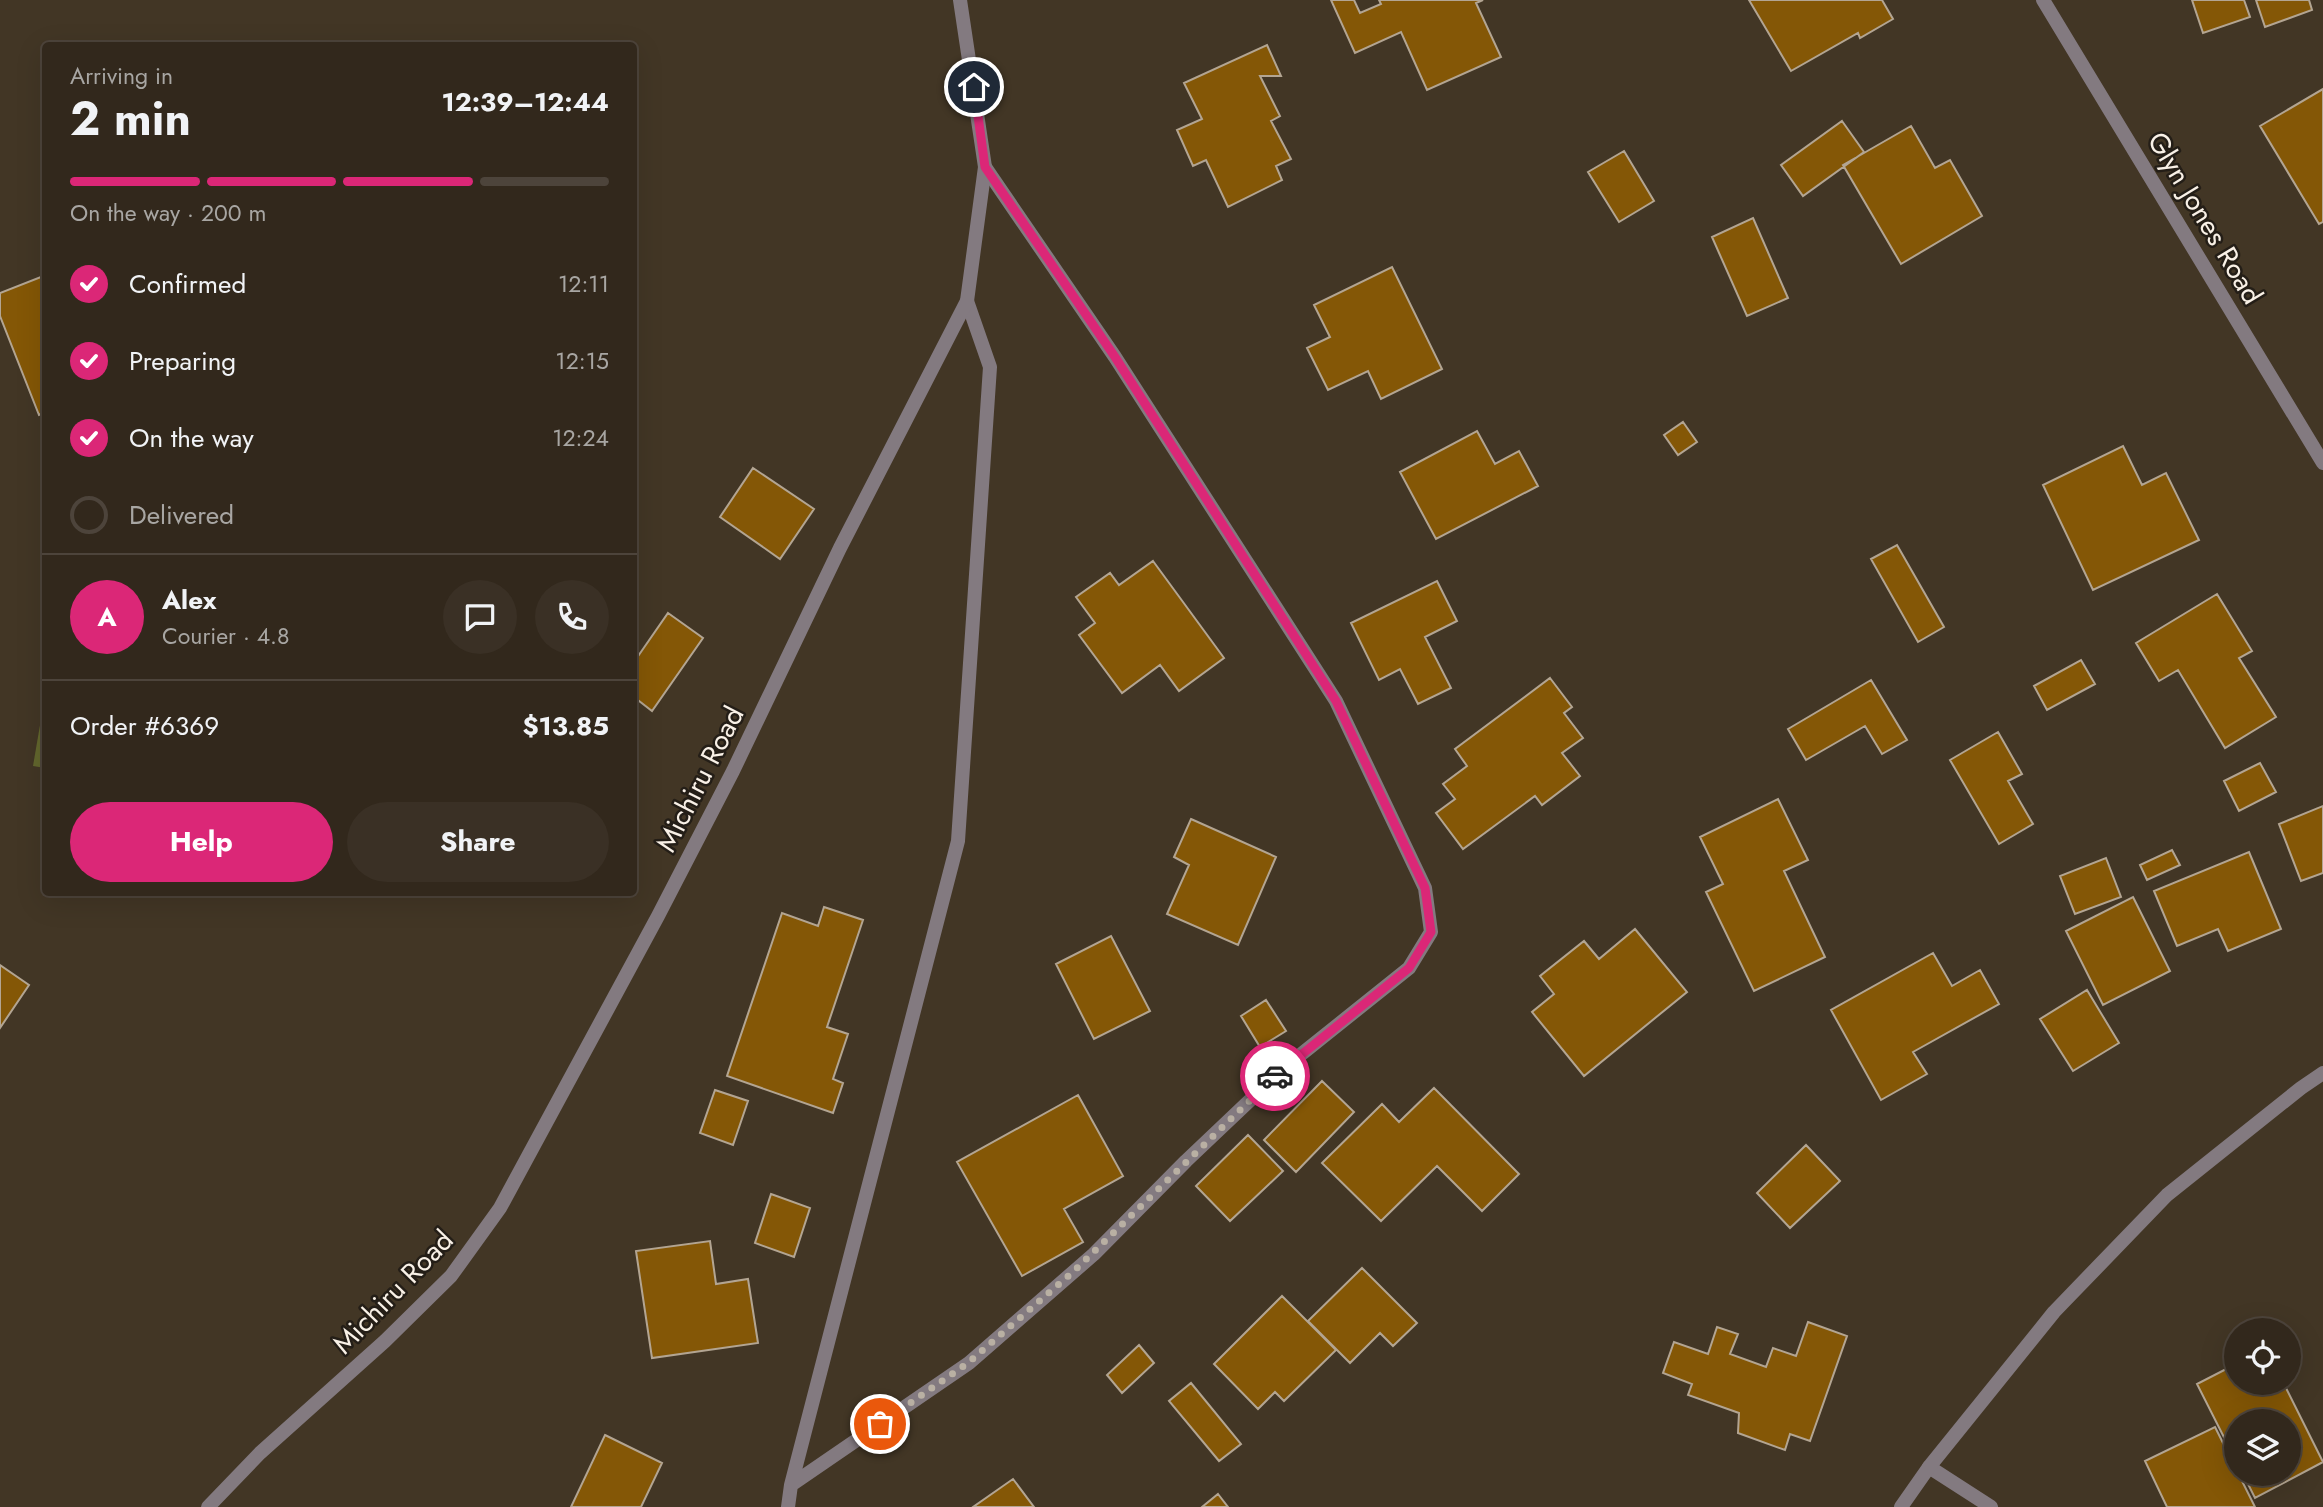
<!DOCTYPE html>
<html lang="en">
<head>
<meta charset="utf-8">
<style>
  :root { --surface:#32281c; --page:#3a3025; --text:#f1f3f6; --muted:#a8a6a3; --line:#4d443b; --accent:#db2777 }
  body { margin:0; font-family:Jost,sans-serif; background:var(--page); color:var(--text); height:100vh; display:flex; flex-direction:column; font-size:26px; white-space:nowrap }
  * { box-sizing:border-box; margin:0 }
  p { font-size:23px; color:var(--muted) }
  .icon { flex:none; width:38px; height:38px; fill:none; stroke:currentColor; stroke-width:2; stroke-linecap:round; stroke-linejoin:round }
  .map { position:relative; flex:1; overflow:hidden }
  .details { position:absolute; left:42px; top:42px; width:595px; height:854px; display:flex; flex-direction:column; background:var(--surface); border-radius:7px; box-shadow:0 7px 28px #0002,0 0 0 2px var(--line) }
  .details>* { flex:none }
  .buttons { position:absolute; left:2224px; top:1318px; display:grid; gap:14px }
  .buttons a { display:grid; place-items:center; width:77px; height:77px; border-radius:50%; background:var(--surface); box-shadow:0 7px 28px #0002,0 0 0 2px var(--line); font-size:35px }
  .pin { position:absolute; display:grid; place-items:center; width:60px; height:60px; color:#fff; margin:-30px; border:4px solid #fff; border-radius:50%; box-shadow:0 2px 7px #0007 }
  .courier { position:absolute; display:grid; place-items:center; width:70px; height:70px; margin:-35px; border:5px solid #db2777; border-radius:50%; background:#fff; color:#222; box-shadow:0 2px 9px #0007 }
  .overview em { font-style:normal; font-weight:700 }
  .overview div { display:flex; flex-direction:column-reverse }
  .overview { display:flex; align-items:center; justify-content:space-between; height:119px; padding:0 28px }
  h1 { font-size:46px; font-weight:700; line-height:52px }
  .bar { display:grid; grid-template-columns:repeat(4,1fr); gap:10px 7px; align-content:center; height:84px; padding:0 28px }
  .bar i { height:9px; border-radius:5px; background:var(--line) }
  .bar .selected { background:var(--accent) }
  .bar p { grid-column:span 4 }
  .line { display:flex; align-items:center; gap:18px; padding:0 28px; border-top:2px solid var(--line) }
  .line div { flex:1 }
  .round { display:grid; place-items:center; flex:none; width:74px; height:74px; border-radius:37px; background:var(--page) }
  ol { padding:0 28px; list-style:none }
  li { display:flex; align-items:center; gap:21px; height:77px }
  li p { margin-inline-start:auto }
  li .icon { padding:7px; border-radius:50%; background:var(--accent); color:#fff; stroke-width:4 }
  li:last-child { color:var(--muted) }
  li i { width:38px; height:38px; border:4px solid var(--line); border-radius:50% }
  .cta { display:flex; gap:14px; margin-top:auto; padding:14px 28px }
  .cta a { flex:1; height:80px; border-radius:42px; background:var(--accent); color:#fff; font-size:28px; font-weight:700; line-height:80px; text-align:center }
  .cta a+a { background:var(--page); color:var(--text) }
  .map>svg:first-child { display:block }
</style>
</head>
<body>
<div class="map">
<svg width="2323" height="1507" viewBox="0 0 2323 1507">
  <rect width="100%" height="100%" fill="#423625"/>
  <!-- green -->
  <path fill="#62662d" d="M 45,696 L 46,768 L 45,768 L 33,766 Z"/>
  <!-- building -->
  <path fill="#845706" stroke="#b3a592" stroke-width="2" d="M 1331,0 L 1354,0 L 1360,13 L 1381,4 L 1379,0 L 1483,0 L 1476,3 L 1501,57 L 1427,90 L 1401,32 L 1355,53 Z
    M 1749,0 L 1882,0 L 1893,19 L 1860,38 L 1858,33 L 1791,71 Z
    M 2192,0 L 2244,0 L 2250,17 L 2203,33 Z
    M 2256,0 L 2309,0 L 2312,10 L 2265,27 Z
    M 1267,45 L 1281,76 L 1260,76 L 1280,116 L 1271,121 L 1291,159 L 1276,166 L 1282,180 L 1228,207 L 1206,160 L 1193,166 L 1177,130 L 1202,119 L 1184,83 Z
    M 2323,89 L 2323,222 L 2319,224 L 2260,126 Z
    M 1842,121 L 1864,152 L 1803,196 L 1781,165 Z
    M 1911,126 L 1935,168 L 1950,160 L 1982,216 L 1901,264 L 1843,165 Z
    M 1624,151 L 1654,201 L 1619,222 L 1588,172 Z
    M 1753,218 L 1788,298 L 1747,316 L 1712,237 Z
    M 1392,267 L 1442,369 L 1381,399 L 1368,371 L 1328,390 L 1307,348 L 1330,337 L 1314,305 Z
    M 46,275 L 46,412 L 39,415 L 0,316 L 0,293 Z
    M 1683,422 L 1697,442 L 1678,455 L 1664,435 Z
    M 1477,431 L 1495,464 L 1519,451 L 1538,486 L 1436,539 L 1400,472 Z
    M 2123,446 L 2142,485 L 2166,473 L 2199,540 L 2093,590 L 2043,485 Z
    M 753,468 L 814,509 L 780,559 L 720,517 Z
    M 1897,545 L 1944,627 L 1918,642 L 1871,559 Z
    M 1153,561 L 1224,658 L 1179,691 L 1160,665 L 1122,693 L 1079,635 L 1095,623 L 1076,597 L 1110,573 L 1119,585 Z
    M 1437,581 L 1457,621 L 1425,637 L 1451,688 L 1418,704 L 1400,669 L 1379,680 L 1351,623 Z
    M 2217,594 L 2252,651 L 2239,658 L 2276,717 L 2225,748 L 2178,670 L 2159,681 L 2136,643 Z
    M 668,613 L 703,638 L 652,711 L 634,697 L 634,662 Z
    M 2081,660 L 2095,684 L 2047,710 L 2034,686 Z
    M 1550,678 L 1572,707 L 1564,713 L 1583,738 L 1562,753 L 1580,776 L 1542,805 L 1535,796 L 1463,849 L 1436,813 L 1455,799 L 1443,784 L 1467,766 L 1455,749 Z
    M 1871,680 L 1907,740 L 1882,754 L 1865,726 L 1806,760 L 1788,729 Z
    M 1998,732 L 2022,774 L 2008,781 L 2033,824 L 1999,844 L 1950,760 Z
    M 2260,763 L 2276,792 L 2239,811 L 2224,781 Z
    M 1778,799 L 1808,860 L 1784,871 L 1825,957 L 1754,991 L 1706,892 L 1723,884 L 1700,837 Z
    M 2323,806 L 2323,873 L 2301,881 L 2279,824 Z
    M 1191,819 L 1276,857 L 1238,945 L 1167,914 L 1189,865 L 1174,857 Z
    M 2172,850 L 2180,865 L 2147,880 L 2140,865 Z
    M 2249,852 L 2281,929 L 2228,951 L 2218,929 L 2177,946 L 2154,891 Z
    M 2106,858 L 2121,897 L 2075,914 L 2060,876 Z
    M 2133,897 L 2170,971 L 2103,1005 L 2066,931 Z
    M 824,907 L 863,920 L 827,1027 L 848,1034 L 833,1079 L 843,1083 L 833,1113 L 727,1076 L 782,913 L 818,926 Z
    M 1635,929 L 1687,992 L 1584,1076 L 1532,1012 L 1554,994 L 1540,976 L 1584,941 L 1599,959 Z
    M 1111,936 L 1150,1011 L 1094,1039 L 1056,964 Z
    M 1933,953 L 1952,986 L 1980,970 L 1999,1004 L 1913,1052 L 1927,1074 L 1881,1100 L 1831,1010 Z
    M 0,965 L 29,985 L 0,1028 Z
    M 2087,990 L 2119,1043 L 2073,1071 L 2040,1019 Z
    M 1266,1000 L 1286,1031 L 1260,1047 L 1241,1016 Z
    M 1322,1081 L 1354,1112 L 1296,1172 L 1264,1140 Z
    M 1434,1088 L 1519,1174 L 1482,1211 L 1437,1166 L 1381,1221 L 1322,1163 L 1382,1104 L 1399,1122 Z
    M 715,1090 L 748,1101 L 733,1145 L 700,1133 Z
    M 1078,1095 L 1123,1176 L 1064,1209 L 1083,1242 L 1022,1276 L 957,1162 Z
    M 1248,1135 L 1283,1171 L 1230,1221 L 1196,1186 Z
    M 1806,1145 L 1840,1181 L 1790,1228 L 1757,1193 Z
    M 771,1194 L 810,1208 L 794,1257 L 755,1243 Z
    M 710,1241 L 716,1284 L 748,1279 L 758,1343 L 652,1358 L 636,1251 Z
    M 1362,1268 L 1417,1323 L 1393,1346 L 1380,1333 L 1350,1363 L 1308,1321 Z
    M 1282,1296 L 1336,1350 L 1284,1401 L 1275,1392 L 1258,1409 L 1214,1364 Z
    M 1808,1322 L 1847,1336 L 1810,1441 L 1790,1434 L 1785,1450 L 1738,1433 L 1739,1413 L 1688,1395 L 1692,1384 L 1663,1373 L 1674,1342 L 1708,1354 L 1717,1327 L 1738,1334 L 1730,1354 L 1766,1367 L 1773,1348 L 1796,1356 Z
    M 1139,1345 L 1154,1363 L 1122,1393 L 1107,1375 Z
    M 2236,1364 L 2236,1382 L 2283,1382 L 2323,1462 L 2255,1498 L 2243,1474 L 2289,1474 L 2289,1421 L 2236,1421 L 2236,1461 L 2197,1384 Z
    M 1191,1383 L 1241,1444 L 1219,1461 L 1169,1401 Z
    M 2215,1427 L 2255,1507 L 2167,1507 L 2145,1461 Z
    M 605,1435 L 662,1463 L 641,1507 L 571,1507 Z
    M 1013,1479 L 1034,1507 L 973,1507 Z
    M 1218,1494 L 1228,1507 L 1202,1507 Z"/>
  <g fill="none" stroke-linecap="round" stroke-linejoin="round">
    <!-- service -->
    <path stroke="#837a80" stroke-width="14" d="M 1929,1467 L 1991,1507"/>
    <!-- minor -->
    <path stroke="#837a80" stroke-width="14" d="M 791,1485 L 969,1363 L 1094,1254 L 1186,1161 L 1284,1068 L 1409,968 L 1431,932 L 1425,888 L 1336,701 L 1115,357 L 985,167
      M 788,1507 L 791,1485 L 958,841 L 990,367 L 967,301
      M 1901,1507 L 1929,1467 L 2054,1312 L 2167,1195 L 2301,1088 L 2323,1073"/>
    <!-- tertiary -->
    <path stroke="#837a80" stroke-width="14" d="M 2043,0 L 2323,463
      M 208,1507 L 260,1453 L 385,1341 L 451,1276 L 500,1208 L 658,916 L 733,771 L 840,548 L 967,301 L 985,167 L 960,0"/>
  </g>
  <g fill="none" stroke-linecap="round" stroke-linejoin="round">
    <!-- done -->
    <path stroke="#b9b0a3" stroke-width="7" stroke-dasharray="0 12.6" d="M 880,1424 L 968,1363 L 1073,1272 L 1275,1076"/>
    <!-- route -->
    <path stroke="#db2777" stroke-width="9" d="M 974,87 L 985,167 L 1115,357 L 1336,701 L 1425,888 L 1431,932 L 1409,968 L 1275,1076"/>
  </g>
  <g text-anchor="middle" dominant-baseline="central" stroke-width="5" stroke-linejoin="round" paint-order="stroke">
    <!-- street labels -->
    <g font-size="28" fill="#f9f1e7" stroke="#241e17">
      <text transform="translate(2205 218) rotate(59)">Glyn Jones Road</text>
      <text transform="translate(700 779) rotate(-63)">Michiru Road</text>
      <text transform="translate(393 1292) rotate(-46)">Michiru Road</text>
    </g>
  </g>
</svg>
<div class="buttons">
<a><svg class="icon" aria-label="locate" viewBox="0 0 24 24"><circle cx="12" cy="12" r="6"/><path d="M12 2v4M12 18v4M2 12h4M18 12h4"/></svg></a>
<a><svg class="icon" aria-label="layers" viewBox="0 0 24 24"><path d="M12 4l9 5-9 5-9-5zM3 14l9 5 9-5"/></svg></a>
</div>
<div class="pin" style="left:880px;top:1424px;background:#ea580c"><svg class="icon" aria-label="bag" viewBox="0 0 24 24"><path d="M5 8h14l-1 12H6zM9 8a3 3 0 0 1 6 0"/></svg></div>
<div class="pin" style="left:974px;top:87px;background:#1f2937"><svg class="icon" aria-label="home" viewBox="0 0 24 24"><path d="M3 11l9-7 9 7M6 9v11h12V9"/></svg></div>
<div class="courier" style="left:1275px;top:1076px"><svg class="icon" aria-label="car" viewBox="0 0 24 24"><path d="M5 17H2v-5l4-1 3-4h7l3 4 3 1v5h-3M9 17h6M6 11h13"/><circle cx="7" cy="17" r="2"/><circle cx="17" cy="17" r="2"/></svg></div>
<section class="details">
<div class="overview"><div><h1>2 min</h1><p>Arriving in</p></div><em>12:39–12:44</em></div>
<div class="bar"><i class="selected"></i><i class="selected"></i><i class="selected"></i><i></i><p>On the way · 200 m</p></div>
<ol>
<li><svg class="icon" aria-label="check" viewBox="0 0 24 24"><path d="M5 12l5 5 9-10"/></svg>Confirmed<p>12:11</p></li>
<li><svg class="icon" aria-label="check" viewBox="0 0 24 24"><path d="M5 12l5 5 9-10"/></svg>Preparing<p>12:15</p></li>
<li><svg class="icon" aria-label="check" viewBox="0 0 24 24"><path d="M5 12l5 5 9-10"/></svg>On the way<p>12:24</p></li>
<li><i></i>Delivered</li>
</ol>
<div class="line" style="height:126px"><b class="round" style="background:var(--accent);color:#fff">A</b><div><b>Alex</b><p>Courier · 4.8</p></div><a class="round"><svg class="icon" aria-label="chat" viewBox="0 0 24 24"><path d="M4 5h16v11H9l-5 4z"/></svg></a><a class="round"><svg class="icon" aria-label="phone" viewBox="0 0 24 24"><path d="M5 4h4l2 5-3 2q2 4 5 5l2-3 5 2v4C11 20 4 13 5 4z"/></svg></a></div>
<div class="line" style="height:91px"><div>Order #6369</div><b>$13.85</b></div>
<div class="cta"><a>Help</a><a>Share</a></div>
</section>
</div>
</body>
</html>
